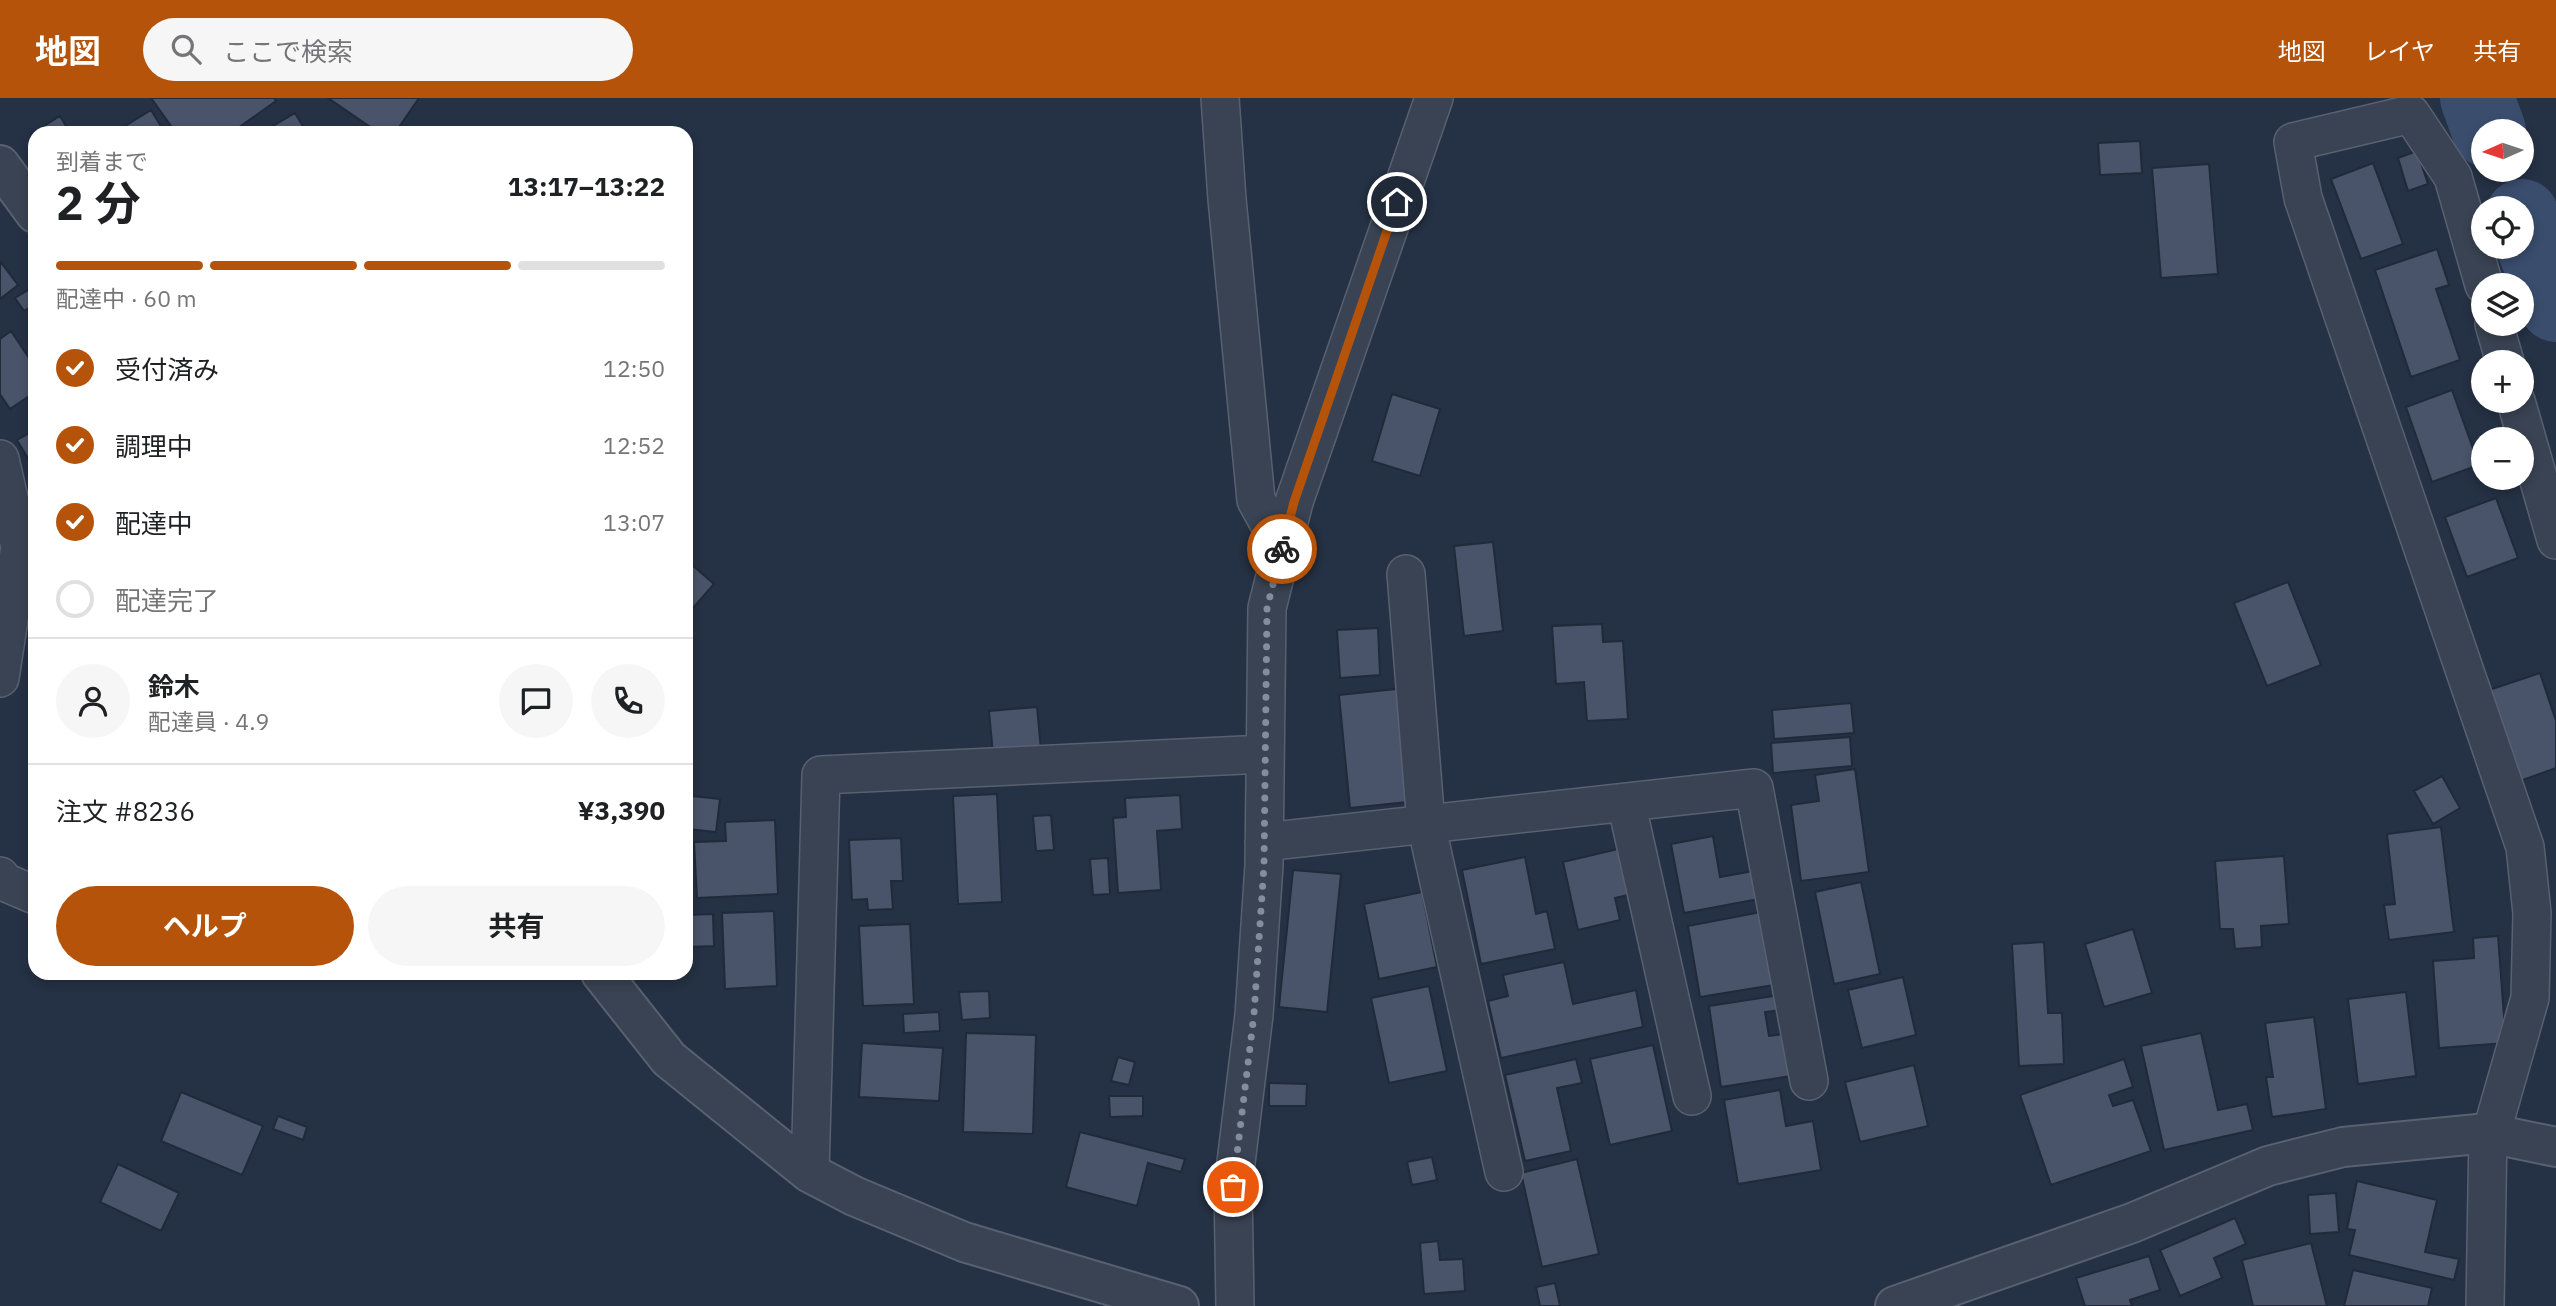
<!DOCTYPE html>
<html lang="ja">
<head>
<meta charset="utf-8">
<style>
  :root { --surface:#fff; --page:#f6f6f6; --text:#202124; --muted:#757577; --line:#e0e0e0; --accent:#b45309 }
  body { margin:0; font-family:"IBM Plex Sans","Noto Sans JP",sans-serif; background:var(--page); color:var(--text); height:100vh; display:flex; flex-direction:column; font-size:26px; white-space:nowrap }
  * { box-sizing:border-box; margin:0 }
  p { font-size:23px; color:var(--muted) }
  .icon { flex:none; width:38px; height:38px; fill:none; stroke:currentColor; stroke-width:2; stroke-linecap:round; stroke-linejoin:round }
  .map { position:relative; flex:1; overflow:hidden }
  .panel { position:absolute; left:28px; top:28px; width:665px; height:854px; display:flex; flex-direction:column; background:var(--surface); border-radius:21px; box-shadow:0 4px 10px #0003 }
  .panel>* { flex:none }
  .needle { width:46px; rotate:267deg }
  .buttons { position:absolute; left:2471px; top:21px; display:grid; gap:14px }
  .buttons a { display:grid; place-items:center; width:63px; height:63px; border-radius:50%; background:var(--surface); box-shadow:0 4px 10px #0003; font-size:35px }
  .pin { position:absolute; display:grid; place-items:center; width:60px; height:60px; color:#fff; margin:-30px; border:4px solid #fff; border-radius:50%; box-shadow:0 2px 7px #0007 }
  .courier { position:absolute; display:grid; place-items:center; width:70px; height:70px; margin:-35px; border:5px solid #b45309; border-radius:50%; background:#fff; color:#222; box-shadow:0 2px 9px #0007 }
  .summary em { font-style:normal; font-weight:700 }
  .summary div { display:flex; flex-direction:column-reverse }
  .summary { display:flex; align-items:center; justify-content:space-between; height:119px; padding:0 28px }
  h1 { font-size:46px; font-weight:700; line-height:52px }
  .bar { display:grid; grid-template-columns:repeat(4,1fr); gap:10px 7px; align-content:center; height:84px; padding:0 28px }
  .bar i { height:9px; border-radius:5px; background:var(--line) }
  .bar .on { background:var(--accent) }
  .bar p { grid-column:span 4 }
  .line { display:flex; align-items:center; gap:18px; padding:0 28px; border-top:2px solid var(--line) }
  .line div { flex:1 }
  .round { display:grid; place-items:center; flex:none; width:74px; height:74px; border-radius:37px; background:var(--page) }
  ol { padding:0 28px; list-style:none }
  li { display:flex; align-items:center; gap:21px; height:77px }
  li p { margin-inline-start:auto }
  li .icon { padding:7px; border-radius:50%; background:var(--accent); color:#fff; stroke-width:4 }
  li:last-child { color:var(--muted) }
  li i { width:38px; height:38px; border:4px solid var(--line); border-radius:50% }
  .primary-button { display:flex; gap:14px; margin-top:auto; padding:14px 28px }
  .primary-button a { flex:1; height:80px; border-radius:42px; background:var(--accent); color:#fff; font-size:28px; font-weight:700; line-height:80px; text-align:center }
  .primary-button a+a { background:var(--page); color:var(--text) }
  header { display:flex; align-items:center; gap:42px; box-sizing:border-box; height:98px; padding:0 35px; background:var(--accent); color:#fff }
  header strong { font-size:33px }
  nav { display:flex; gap:38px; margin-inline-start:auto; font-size:24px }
  .search { width:490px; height:63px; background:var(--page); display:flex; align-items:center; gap:18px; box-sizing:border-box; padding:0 24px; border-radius:38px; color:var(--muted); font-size:26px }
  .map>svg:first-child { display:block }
</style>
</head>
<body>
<header>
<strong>地図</strong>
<div class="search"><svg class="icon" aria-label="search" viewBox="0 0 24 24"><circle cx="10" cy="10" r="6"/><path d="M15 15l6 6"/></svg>ここで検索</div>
<nav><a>地図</a><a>レイヤ</a><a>共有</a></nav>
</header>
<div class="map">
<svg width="2556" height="1208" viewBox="0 0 2556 1208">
  <rect width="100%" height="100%" fill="#253144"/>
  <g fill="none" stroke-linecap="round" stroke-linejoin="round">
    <!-- river -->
    <path stroke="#3a4d6d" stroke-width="74" d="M 2477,0 L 2489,33
      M 2522,118 L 2556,207"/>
  </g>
  <!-- building -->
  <path fill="#49546a" stroke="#202a3a" stroke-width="2" d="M 151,0 L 274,0 L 276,3 L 231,35 L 176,35 Z
    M 328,0 L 419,0 L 395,35 L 379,35 Z
    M 151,12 L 165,35 L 114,35 Z
    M 295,15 L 307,35 L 261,35 Z
    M 60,18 L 70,35 L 35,35 L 35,43 L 31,36 Z
    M 2140,43 L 2142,75 L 2100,77 L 2098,45 Z
    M 2417,53 L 2428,86 L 2408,93 L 2398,60 Z
    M 2373,65 L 2403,146 L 2361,161 L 2331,81 Z
    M 2209,66 L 2218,176 L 2161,180 L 2152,70 Z
    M 2437,151 L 2449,187 L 2436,191 L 2460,262 L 2411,279 L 2375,172 Z
    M 0,163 L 18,187 L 0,201 Z
    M 35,188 L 35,206 L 24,213 L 15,200 Z
    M 11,233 L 35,269 L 35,294 L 10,311 L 0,296 L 0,241 Z
    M 2452,292 L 2479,367 L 2432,384 L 2406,309 Z
    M 1392,296 L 1440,311 L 1420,378 L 1372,363 Z
    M 35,332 L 35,372 L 17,342 Z
    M 2496,400 L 2518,460 L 2467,479 L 2445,419 Z
    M 1493,444 L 1503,533 L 1464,538 L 1454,448 Z
    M 691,466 L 714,486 L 686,518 L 686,472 Z
    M 2288,484 L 2321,567 L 2267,588 L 2234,505 Z
    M 1602,526 L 1603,544 L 1623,543 L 1628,621 L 1587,623 L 1584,584 L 1556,586 L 1552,528 Z
    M 1378,530 L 1380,577 L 1340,580 L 1337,532 Z
    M 2540,575 L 2556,623 L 2556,670 L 2520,683 L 2489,592 Z
    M 1406,590 L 1417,703 L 1350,710 L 1339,597 Z
    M 1851,605 L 1854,635 L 1774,641 L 1772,612 Z
    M 1037,609 L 1041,652 L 993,656 L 989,613 Z
    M 1850,639 L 1852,668 L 1773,675 L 1771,645 Z
    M 1855,671 L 1869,774 L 1801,783 L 1791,707 L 1819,703 L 1815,677 Z
    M 2442,678 L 2460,710 L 2433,726 L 2414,693 Z
    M 997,696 L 1002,804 L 958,806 L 953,698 Z
    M 1180,697 L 1182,731 L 1157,733 L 1161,792 L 1118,795 L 1113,720 L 1126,719 L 1125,700 Z
    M 692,698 L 720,701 L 716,734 L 688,731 Z
    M 1051,717 L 1054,752 L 1036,753 L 1033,718 Z
    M 775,722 L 778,796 L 697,800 L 694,744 L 726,743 L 725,724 Z
    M 2441,729 L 2454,834 L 2389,842 L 2384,807 L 2395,806 L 2387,736 Z
    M 1713,738 L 1720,779 L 1759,772 L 1764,800 L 1684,815 L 1671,746 Z
    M 901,740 L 903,783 L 891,783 L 893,811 L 868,812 L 867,801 L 852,802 L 849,742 Z
    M 1622,750 L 1632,796 L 1615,800 L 1620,822 L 1578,832 L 1563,764 Z
    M 2284,758 L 2289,826 L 2261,828 L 2262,849 L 2235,851 L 2233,831 L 2220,831 L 2215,763 Z
    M 1525,759 L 1536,816 L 1547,813 L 1555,851 L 1481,866 L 1462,772 Z
    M 1108,760 L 1110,796 L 1093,797 L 1090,761 Z
    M 1293,772 L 1341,776 L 1327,914 L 1279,909 Z
    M 1861,784 L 1880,876 L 1834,886 L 1815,794 Z
    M 1422,794 L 1437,869 L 1379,881 L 1364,806 Z
    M 774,813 L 777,888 L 725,891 L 722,815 Z
    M 1761,814 L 1774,887 L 1700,899 L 1688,828 Z
    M 713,816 L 714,848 L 688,849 L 688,817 Z
    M 910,826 L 914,906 L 863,908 L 859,828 Z
    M 2133,831 L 2152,895 L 2104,909 L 2085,846 Z
    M 2498,838 L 2506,945 L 2439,950 L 2433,863 L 2474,860 L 2473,840 Z
    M 2044,844 L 2048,915 L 2062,915 L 2064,966 L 2019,968 L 2012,846 Z
    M 1564,864 L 1573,906 L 1636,892 L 1643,929 L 1501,960 L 1488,903 L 1508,898 L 1503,877 Z
    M 1903,879 L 1916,937 L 1862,950 L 1848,892 Z
    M 1429,888 L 1447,973 L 1389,985 L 1371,900 Z
    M 989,893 L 990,920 L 962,922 L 959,894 Z
    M 2406,894 L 2416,978 L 2358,986 L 2348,901 Z
    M 1780,897 L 1782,912 L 1765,914 L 1769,938 L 1791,935 L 1798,977 L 1721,989 L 1709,908 Z
    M 939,914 L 940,933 L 904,935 L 903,916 Z
    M 2314,919 L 2326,1011 L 2272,1019 L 2266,979 L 2273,979 L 2265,925 Z
    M 966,935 L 1036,937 L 1033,1036 L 963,1034 Z
    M 2201,935 L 2218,1012 L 2247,1006 L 2253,1032 L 2164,1052 L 2141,948 Z
    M 862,945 L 943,950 L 939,1003 L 859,999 Z
    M 1653,947 L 1672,1033 L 1610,1047 L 1590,961 Z
    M 1118,959 L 1135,964 L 1129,987 L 1111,983 Z
    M 1576,961 L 1582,985 L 1557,990 L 1571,1053 L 1525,1063 L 1505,977 Z
    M 2124,961 L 2133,989 L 2109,997 L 2113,1008 L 2133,1002 L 2151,1053 L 2051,1087 L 2020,997 Z
    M 1914,967 L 1928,1028 L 1860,1044 L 1845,984 Z
    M 1269,985 L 1307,986 L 1306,1008 L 1269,1008 Z
    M 1780,992 L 1786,1028 L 1813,1023 L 1821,1072 L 1738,1086 L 1724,1002 Z
    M 181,994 L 263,1028 L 242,1077 L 161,1043 Z
    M 1109,998 L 1143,998 L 1143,1018 L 1110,1019 Z
    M 278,1018 L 307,1029 L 303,1042 L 273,1031 Z
    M 1080,1034 L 1185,1061 L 1181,1074 L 1148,1065 L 1137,1108 L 1066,1089 Z
    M 1432,1059 L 1437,1082 L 1412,1087 L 1407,1064 Z
    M 1577,1061 L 1599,1156 L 1542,1169 L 1521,1075 Z
    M 118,1066 L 179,1095 L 161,1133 L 100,1104 Z
    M 2357,1083 L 2437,1102 L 2425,1154 L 2459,1161 L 2454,1182 L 2349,1157 L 2355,1132 L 2347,1131 Z
    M 2336,1095 L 2339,1134 L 2310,1136 L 2308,1097 Z
    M 2235,1120 L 2246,1146 L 2214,1160 L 2222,1180 L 2180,1198 L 2160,1152 Z
    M 1438,1143 L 1440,1162 L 1463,1161 L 1465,1193 L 1424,1196 L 1420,1145 Z
    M 2311,1145 L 2327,1208 L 2253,1208 L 2242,1162 Z
    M 2149,1158 L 2160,1192 L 2130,1202 L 2132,1208 L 2085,1208 L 2076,1180 Z
    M 2353,1172 L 2432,1190 L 2428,1208 L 2344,1208 Z
    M 1555,1185 L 1560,1208 L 1540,1208 L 1536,1189 Z"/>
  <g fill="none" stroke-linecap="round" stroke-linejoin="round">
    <!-- minor casing -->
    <g stroke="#586170" stroke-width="40">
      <path id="minor" d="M 1220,0 L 1227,101 L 1256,402 L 1282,449
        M 2484,187 L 2453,79 L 2411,16 L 2293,44 L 2303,100 L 2525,749 L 2532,815 L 2530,900 L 2491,1036
        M 2494,226 L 2505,264
        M 2516,303 L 2556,442
        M 0,361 L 20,449 L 0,580
        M 1406,476 L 1426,726 L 1504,1074
        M 1626,704 L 1692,998
        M 1264,744 L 1754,690 L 1809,983
        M 0,778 L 2,783 L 35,797
        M 810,1075 L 821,677 L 1265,656
        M 1235,1208 L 1233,1089 L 1254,917 L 1264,767 L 1267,510 L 1294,404 L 1434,0
        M 2485,1208 L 2488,1035"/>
    </g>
    <!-- tertiary casing -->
    <g stroke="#586170" stroke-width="42">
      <path id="tertiary" d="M 0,67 L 35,115
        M 601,875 L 669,961 L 810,1075 L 854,1098 L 964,1144 L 1179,1208
        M 1895,1208 L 2132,1125 L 2268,1068 L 2343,1049 L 2488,1035 L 2556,1049"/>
    </g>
    <!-- minor -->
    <use href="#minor" stroke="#3a4353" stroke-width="37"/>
    <!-- tertiary -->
    <use href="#tertiary" stroke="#3a4353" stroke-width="38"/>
  </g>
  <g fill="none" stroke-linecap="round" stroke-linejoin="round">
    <!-- done -->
    <path stroke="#848d9d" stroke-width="7" stroke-dasharray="0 12.6" d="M 1233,1089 L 1254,916 L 1264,767 L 1267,510 L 1282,451"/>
    <!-- route -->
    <path stroke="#b45309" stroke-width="9" d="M 1282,451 L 1294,404 L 1397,104"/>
  </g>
</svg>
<div class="buttons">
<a><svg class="needle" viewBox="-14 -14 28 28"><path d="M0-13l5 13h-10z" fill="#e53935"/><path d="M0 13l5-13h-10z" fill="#757577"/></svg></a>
<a><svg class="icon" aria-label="locate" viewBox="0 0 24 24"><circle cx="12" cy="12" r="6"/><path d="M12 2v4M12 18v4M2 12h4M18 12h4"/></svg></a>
<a><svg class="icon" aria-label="layers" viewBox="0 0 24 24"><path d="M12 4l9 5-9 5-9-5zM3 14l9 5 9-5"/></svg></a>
<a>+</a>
<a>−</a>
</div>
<div class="pin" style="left:1233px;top:1089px;background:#ea580c"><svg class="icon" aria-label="bag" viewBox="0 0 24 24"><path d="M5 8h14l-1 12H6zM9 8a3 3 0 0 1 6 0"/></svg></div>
<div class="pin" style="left:1397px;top:104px;background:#1f2937"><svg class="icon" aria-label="home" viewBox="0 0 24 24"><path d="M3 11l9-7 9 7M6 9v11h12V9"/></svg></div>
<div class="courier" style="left:1282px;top:451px"><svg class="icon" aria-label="bike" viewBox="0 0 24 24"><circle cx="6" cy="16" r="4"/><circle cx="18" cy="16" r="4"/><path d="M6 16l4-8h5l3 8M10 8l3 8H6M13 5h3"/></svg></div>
<section class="panel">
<div class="summary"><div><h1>2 分</h1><p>到着まで</p></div><em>13:17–13:22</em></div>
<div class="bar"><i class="on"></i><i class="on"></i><i class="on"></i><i></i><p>配達中 · 60 m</p></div>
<ol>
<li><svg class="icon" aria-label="check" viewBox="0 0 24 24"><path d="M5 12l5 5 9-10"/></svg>受付済み<p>12:50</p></li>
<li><svg class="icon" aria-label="check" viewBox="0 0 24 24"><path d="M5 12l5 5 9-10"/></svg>調理中<p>12:52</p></li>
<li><svg class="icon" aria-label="check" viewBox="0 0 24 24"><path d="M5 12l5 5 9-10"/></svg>配達中<p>13:07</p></li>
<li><i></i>配達完了</li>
</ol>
<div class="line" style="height:126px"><a class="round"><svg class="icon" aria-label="person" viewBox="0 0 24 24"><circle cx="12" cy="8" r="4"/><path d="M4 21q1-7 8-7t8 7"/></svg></a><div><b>鈴木</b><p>配達員 · 4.9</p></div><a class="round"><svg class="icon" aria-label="chat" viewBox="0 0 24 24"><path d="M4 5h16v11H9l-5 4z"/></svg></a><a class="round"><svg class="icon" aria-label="phone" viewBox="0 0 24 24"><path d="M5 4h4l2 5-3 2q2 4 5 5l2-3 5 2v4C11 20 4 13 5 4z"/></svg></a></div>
<div class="line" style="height:91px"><div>注文 #8236</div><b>¥3,390</b></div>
<div class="primary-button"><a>ヘルプ</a><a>共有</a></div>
</section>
</div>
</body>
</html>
